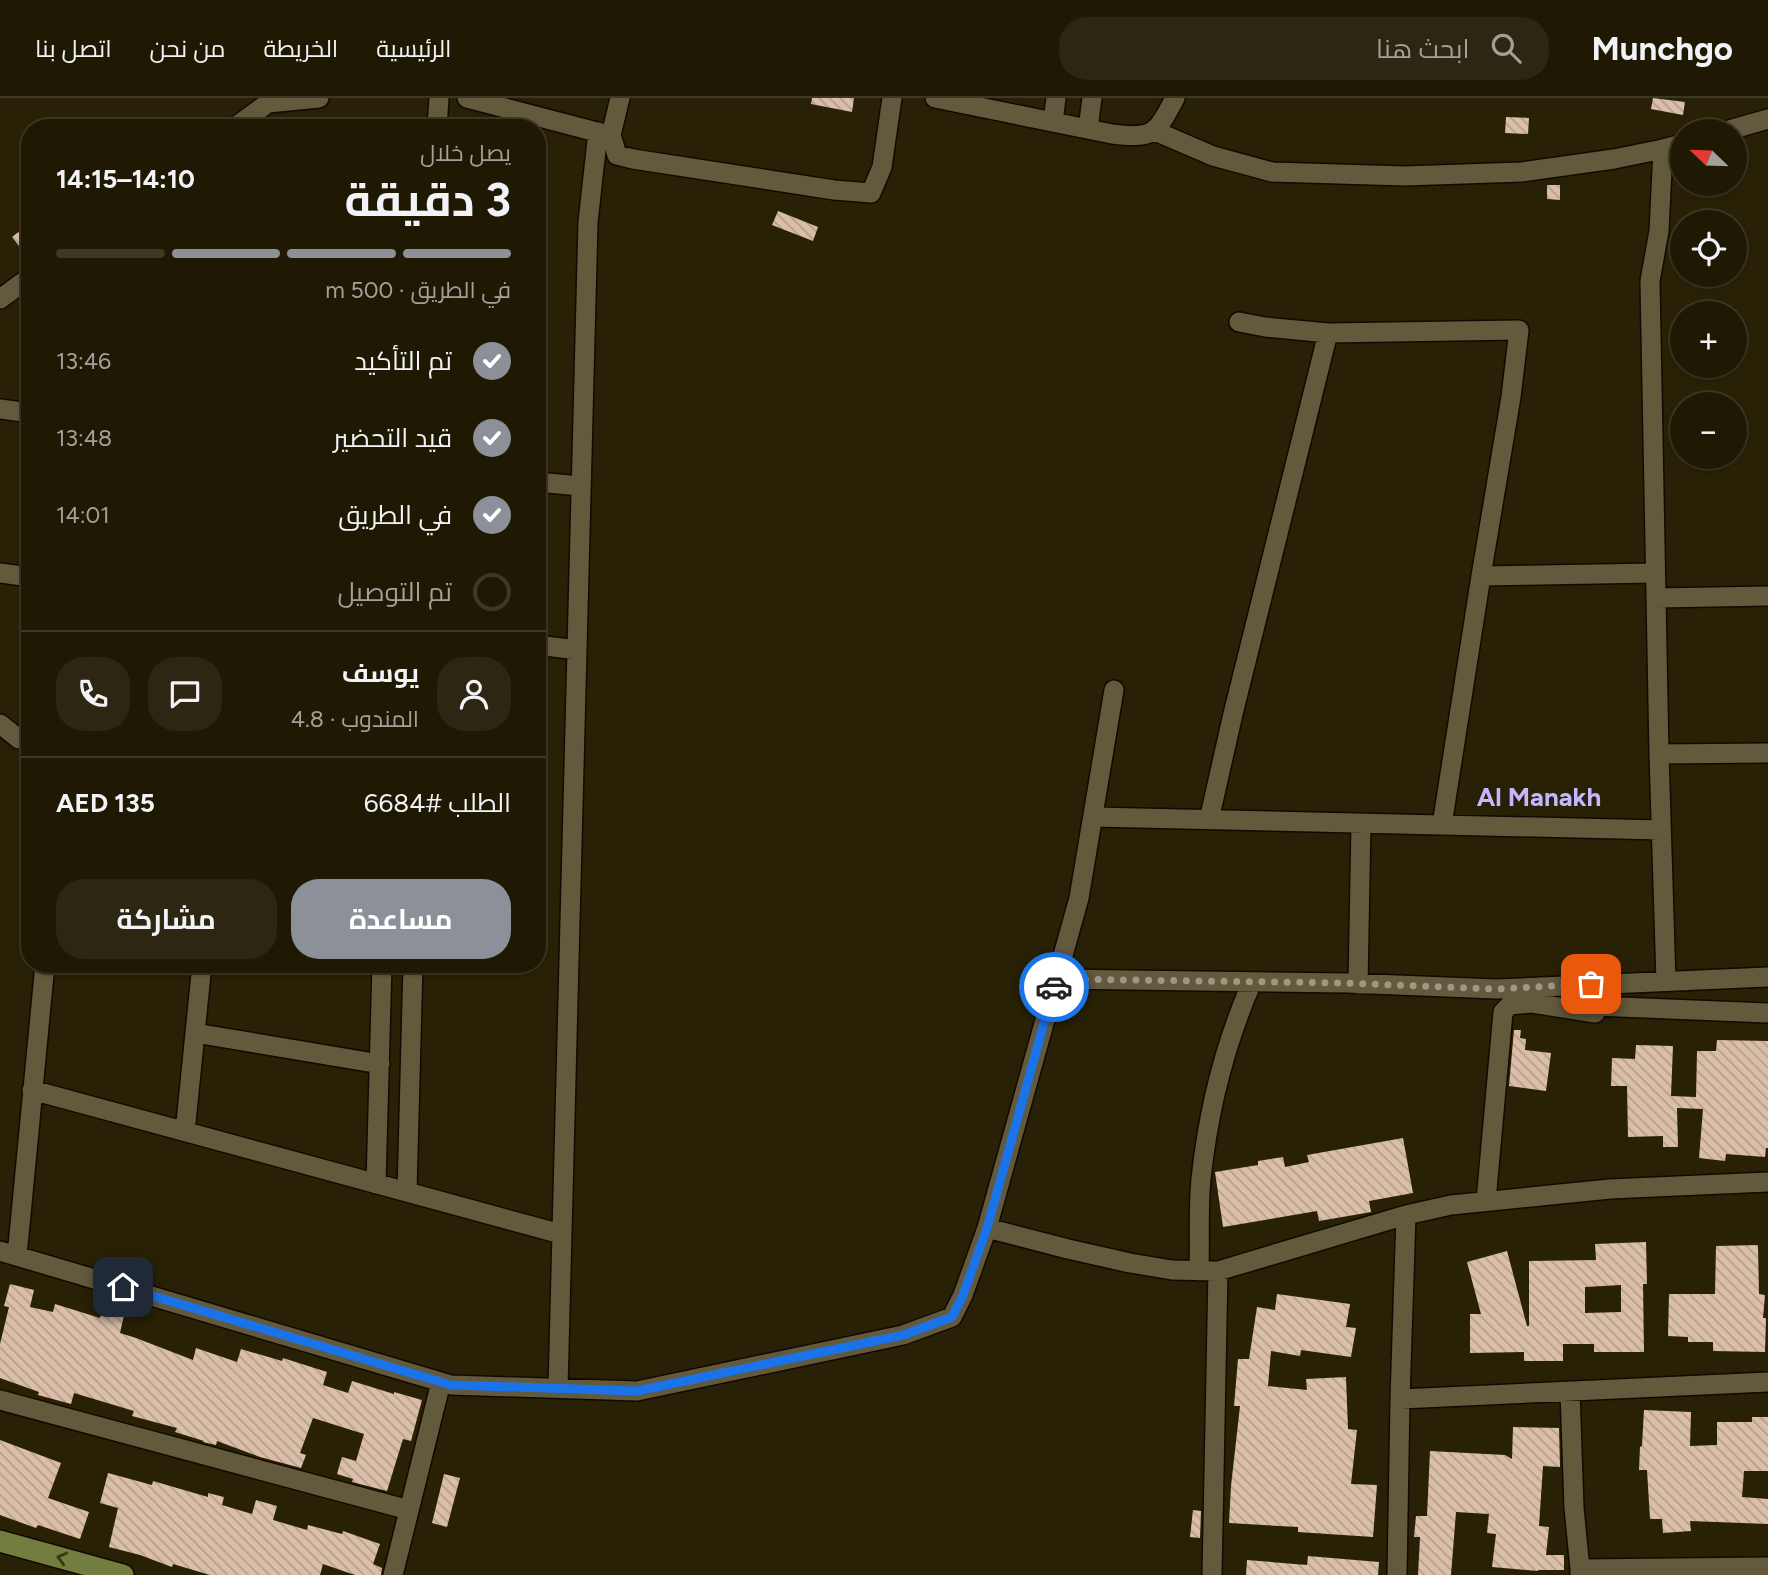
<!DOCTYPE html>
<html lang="ar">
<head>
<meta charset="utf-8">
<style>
  :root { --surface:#1f1904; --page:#2c2613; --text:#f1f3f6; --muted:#a1a09a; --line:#3c3826; --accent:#8c9099 }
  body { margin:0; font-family:Figtree,Cairo,sans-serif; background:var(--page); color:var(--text); direction:rtl; height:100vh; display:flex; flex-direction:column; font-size:26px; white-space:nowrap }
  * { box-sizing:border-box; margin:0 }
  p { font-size:23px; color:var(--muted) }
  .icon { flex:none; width:38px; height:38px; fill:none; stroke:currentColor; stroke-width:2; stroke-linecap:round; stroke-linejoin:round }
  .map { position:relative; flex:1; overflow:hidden; direction:ltr }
  .panel { position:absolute; left:21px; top:21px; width:525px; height:854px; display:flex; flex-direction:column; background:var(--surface); border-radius:28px; box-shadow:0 2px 5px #0004,0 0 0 2px var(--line); direction:rtl }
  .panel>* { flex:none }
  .needle { width:46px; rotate:293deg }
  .tools { position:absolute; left:1670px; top:21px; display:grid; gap:14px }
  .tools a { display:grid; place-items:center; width:77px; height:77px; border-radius:50%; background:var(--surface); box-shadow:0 2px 5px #0004,0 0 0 2px var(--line); font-size:35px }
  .pin { position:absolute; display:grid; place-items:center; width:60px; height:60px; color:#fff; margin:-30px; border-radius:14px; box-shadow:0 4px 10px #0006 }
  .courier { position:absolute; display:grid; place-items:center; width:70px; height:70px; margin:-35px; border:5px solid #1a73e8; border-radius:50%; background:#fff; color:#222; box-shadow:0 2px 9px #0007 }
  .summary em { font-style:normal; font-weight:700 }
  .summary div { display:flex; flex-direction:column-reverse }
  .summary { display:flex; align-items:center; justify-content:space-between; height:119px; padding:0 35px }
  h1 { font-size:46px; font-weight:700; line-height:52px }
  .bar { display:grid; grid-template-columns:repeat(4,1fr); gap:10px 7px; align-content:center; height:84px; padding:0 35px }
  .bar i { height:9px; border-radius:5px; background:var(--line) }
  .bar .active { background:var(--accent) }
  .bar p { grid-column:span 4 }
  .line { display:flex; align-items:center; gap:18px; padding:0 35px; border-top:2px solid var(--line) }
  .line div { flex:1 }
  .round { display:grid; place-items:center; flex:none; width:74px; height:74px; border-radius:28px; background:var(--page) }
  ol { padding:0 35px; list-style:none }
  li { display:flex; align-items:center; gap:21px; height:77px }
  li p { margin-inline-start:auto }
  li .icon { padding:7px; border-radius:50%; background:var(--accent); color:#fff; stroke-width:4 }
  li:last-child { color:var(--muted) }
  li i { width:38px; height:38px; border:4px solid var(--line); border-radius:50% }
  .primary-button { display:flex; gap:14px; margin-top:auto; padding:14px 35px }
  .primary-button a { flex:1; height:80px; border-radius:28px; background:var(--accent); color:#fff; font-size:28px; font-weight:700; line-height:80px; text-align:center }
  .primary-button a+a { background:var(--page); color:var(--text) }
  header { display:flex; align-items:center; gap:42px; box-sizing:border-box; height:98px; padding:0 35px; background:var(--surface); border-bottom:2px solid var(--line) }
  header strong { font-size:33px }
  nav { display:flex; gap:38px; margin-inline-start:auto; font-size:24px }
  .search { width:490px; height:63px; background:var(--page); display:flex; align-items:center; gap:18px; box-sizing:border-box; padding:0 24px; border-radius:28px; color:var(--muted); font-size:26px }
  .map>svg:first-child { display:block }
</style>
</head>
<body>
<header>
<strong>Munchgo</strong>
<div class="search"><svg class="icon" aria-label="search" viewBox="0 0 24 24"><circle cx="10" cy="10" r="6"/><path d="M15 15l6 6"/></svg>ابحث هنا</div>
<nav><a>الرئيسية</a><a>الخريطة</a><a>من نحن</a><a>اتصل بنا</a></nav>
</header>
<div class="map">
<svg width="1768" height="1477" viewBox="0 0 1768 1477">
  <defs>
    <pattern id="building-back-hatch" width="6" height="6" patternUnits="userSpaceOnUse" patternTransform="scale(1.75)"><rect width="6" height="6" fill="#dabea8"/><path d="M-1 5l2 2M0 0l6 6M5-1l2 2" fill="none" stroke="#b49e8d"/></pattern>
  </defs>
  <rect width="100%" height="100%" fill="#292105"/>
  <!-- building -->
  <path fill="url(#building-back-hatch)" fill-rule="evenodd" d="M 812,0 L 854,0 L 852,14 L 811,6 Z
    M 1653,0 L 1685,4 L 1683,17 L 1651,11 Z
    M 1506,19 L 1529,20 L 1528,36 L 1505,35 Z
    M 1547,87 L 1560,87 L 1560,102 L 1547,101 Z
    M 778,113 L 818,129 L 813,143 L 772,127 Z
    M 30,125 L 30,162 L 12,139 Z
    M 1514,932 L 1521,932 L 1520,940 L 1526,941 L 1525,952 L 1551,955 L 1546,993 L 1509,988 Z
    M 1717,942 L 1768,943 L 1768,1050 L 1766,1050 L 1765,1059 L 1726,1056 L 1725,1063 L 1699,1060 L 1703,1011 L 1677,1010 L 1678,1049 L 1663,1049 L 1663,1038 L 1628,1039 L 1627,988 L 1611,988 L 1612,960 L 1635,961 L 1636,947 L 1673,948 L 1671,998 L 1696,999 L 1697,953 L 1716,953 Z
    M 1403,1040 L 1413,1095 L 1369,1103 L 1371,1114 L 1354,1117 L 1319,1123 L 1317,1113 L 1223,1129 L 1215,1074 L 1258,1067 L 1258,1063 L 1283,1059 L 1285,1069 L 1309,1064 L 1307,1057 Z
    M 1646,1144 L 1647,1186 L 1643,1186 L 1644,1254 L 1594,1254 L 1594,1246 L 1563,1246 L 1563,1263 L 1524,1263 L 1524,1254 L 1470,1255 L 1470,1216 L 1481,1216 L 1467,1164 L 1507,1153 L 1527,1228 L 1529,1228 L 1529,1163 L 1596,1162 L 1595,1146 ZM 1621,1187 L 1621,1214 L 1585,1215 L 1585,1189 Z
    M 1758,1147 L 1759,1196 L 1765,1197 L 1763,1220 L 1766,1220 L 1765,1254 L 1713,1253 L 1713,1244 L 1688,1244 L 1688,1239 L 1668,1238 L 1669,1196 L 1715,1196 L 1716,1148 Z
    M 10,1186 L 34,1192 L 30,1209 L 53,1214 L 55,1206 L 100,1220 L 102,1213 L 124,1217 L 120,1235 L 136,1240 L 193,1262 L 196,1250 L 237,1264 L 241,1251 L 282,1263 L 283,1260 L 327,1274 L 323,1287 L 348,1295 L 352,1283 L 394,1296 L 394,1294 L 422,1302 L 411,1343 L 403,1341 L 387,1393 L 352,1384 L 353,1381 L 337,1376 L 342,1359 L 356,1363 L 364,1336 L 313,1320 L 300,1355 L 306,1357 L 301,1370 L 260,1359 L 217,1343 L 216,1347 L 203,1344 L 204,1343 L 175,1334 L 177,1330 L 132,1318 L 134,1313 L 74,1295 L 71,1306 L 38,1297 L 39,1294 L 0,1280 L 0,1246 L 9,1209 L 4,1208 Z
    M 1277,1196 L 1350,1206 L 1346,1229 L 1356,1230 L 1351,1259 L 1301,1252 L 1300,1258 L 1271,1253 L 1268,1288 L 1307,1292 L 1306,1281 L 1346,1279 L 1348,1331 L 1357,1332 L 1351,1386 L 1377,1387 L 1373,1439 L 1298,1434 L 1298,1429 L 1229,1425 L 1231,1388 L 1240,1308 L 1234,1308 L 1238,1261 L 1249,1261 L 1257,1209 L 1275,1212 Z
    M 1644,1312 L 1691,1314 L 1690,1348 L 1717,1347 L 1717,1324 L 1752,1324 L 1752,1319 L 1768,1319 L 1768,1373 L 1744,1373 L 1742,1399 L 1768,1401 L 1768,1426 L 1690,1423 L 1691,1433 L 1663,1435 L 1662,1421 L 1650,1421 L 1647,1372 L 1639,1372 L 1640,1349 L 1642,1348 Z
    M 1513,1329 L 1559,1330 L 1560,1369 L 1543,1368 L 1539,1428 L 1549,1429 L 1546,1457 L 1564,1457 L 1564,1472 L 1538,1472 L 1538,1473 L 1492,1469 L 1496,1436 L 1487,1435 L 1489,1416 L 1456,1414 L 1451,1477 L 1418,1477 L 1420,1439 L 1414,1439 L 1416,1418 L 1427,1418 L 1430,1353 L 1505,1357 L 1512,1361 Z
    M 0,1342 L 61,1365 L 48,1400 L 89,1414 L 80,1441 L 38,1427 L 36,1430 L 0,1417 Z
    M 108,1375 L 152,1387 L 153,1383 L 208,1399 L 208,1395 L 224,1399 L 222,1407 L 252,1416 L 256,1402 L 277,1408 L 273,1422 L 307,1432 L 308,1427 L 342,1436 L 343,1433 L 380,1446 L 373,1466 L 382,1470 L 381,1477 L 355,1477 L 323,1466 L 320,1477 L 210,1477 L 173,1466 L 172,1469 L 140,1457 L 109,1449 L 118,1410 L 100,1405 Z
    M 444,1376 L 460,1380 L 447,1429 L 432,1425 Z
    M 1193,1412 L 1201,1413 L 1200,1440 L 1190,1439 Z
    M 1308,1458 L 1379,1464 L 1378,1477 L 1246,1477 L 1247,1462 L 1307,1467 Z"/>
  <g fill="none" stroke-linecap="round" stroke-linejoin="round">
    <!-- minor casing -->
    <g stroke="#120a00" stroke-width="22">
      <path id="minor" d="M 467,0 L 608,37
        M 620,0 L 611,37 L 617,57 L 633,61 L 834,92 L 871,95 L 882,69 L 892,0
        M 935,0 L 1112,36 C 1154,41 1156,36 1175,0
        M 1053,24 L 1056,0
        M 234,30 L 268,5 L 319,0
        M 437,30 L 439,0
        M 1088,31 L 1092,0
        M 1155,33 L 1213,58 L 1272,74 L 1405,78 L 1522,74 L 1614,61 L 1663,51
        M 1726,33 L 1768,21
        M 0,201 L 30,179
        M 1328,235 L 1519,232 L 1511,299 L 1481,478 L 1442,727
        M 0,311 L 30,315
        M 537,384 L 580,388
        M 0,475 L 30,479
        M 1481,478 L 1655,475
        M 1656,500 L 1768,498
        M 537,547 L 577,552 L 588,124 L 598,34
        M 0,626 L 19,641 L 30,642
        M 1659,656 L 1650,183 L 1659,133 L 1663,51 L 1682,46
        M 1093,719 L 1661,732
        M 1209,722 L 1233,616 L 1328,235 L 1265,229 L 1239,224
        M 1056,881 L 1347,885 L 1496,891 L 1768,879
        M 1666,883 L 1659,656 L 1768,655
        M 1358,886 L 1361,726
        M 195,935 L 380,966
        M 32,992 L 407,1094 L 413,866
        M 185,1034 L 202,866
        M 376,1086 L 382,866
        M 407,1094 L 561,1136
        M 1486,1103 L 1503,914 L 1510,907 L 1532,905 L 1595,915 L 1595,908 L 1768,915
        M 987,1130 L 1079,800 L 1114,592
        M 0,1153 L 451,1287 L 637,1293 L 903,1237 L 952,1219 L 963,1197 L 987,1130 L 1068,1151 L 1130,1165 L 1172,1172 L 1218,1173 L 1406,1117 L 1451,1107 L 1610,1091 L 1768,1084
        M 17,1158 L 45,866
        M 1199,1173 C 1200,1143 1198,1111 1201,1081 C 1208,1014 1225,946 1252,884
        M 558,1290 L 577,552
        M 1570,1293 L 1574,1410 L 1580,1471
        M 1400,1301 L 1768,1284
        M 0,1302 L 409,1412
        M 393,1477 L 441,1284
        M 1212,1477 L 1218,1173
        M 1397,1477 L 1400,1301 L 1406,1117
        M 1580,1477 L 1580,1471 L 1768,1469"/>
    </g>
    <!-- primary casing -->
    <g stroke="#120a00" stroke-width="24">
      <path id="primary" d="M 0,1443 L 123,1477"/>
    </g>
    <!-- minor -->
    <use href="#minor" stroke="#63593d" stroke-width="19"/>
    <!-- primary -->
    <use href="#primary" stroke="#727d3f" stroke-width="21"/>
  </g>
  <!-- one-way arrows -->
  <defs><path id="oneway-chevron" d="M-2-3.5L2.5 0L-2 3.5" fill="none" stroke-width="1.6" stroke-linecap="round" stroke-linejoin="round" transform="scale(1.75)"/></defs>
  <use stroke="#3b3814" href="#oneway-chevron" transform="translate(62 1460) rotate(-165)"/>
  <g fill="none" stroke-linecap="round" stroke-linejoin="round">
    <!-- done -->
    <path stroke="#9d9783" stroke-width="7" stroke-dasharray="0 12.6" d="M 1054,889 L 1056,881 L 1346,885 L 1496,891 L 1591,886"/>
    <!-- route -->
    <path stroke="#1a73e8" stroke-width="9" d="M 123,1189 L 451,1287 L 637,1293 L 903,1237 L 952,1219 L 963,1197 L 987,1130 L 1054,889"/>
  </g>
  <g text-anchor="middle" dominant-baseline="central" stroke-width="7" stroke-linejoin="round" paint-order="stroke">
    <!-- neighbourhood labels -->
    <g font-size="26" font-weight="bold" fill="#c5b7fe" stroke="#292105">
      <text x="1539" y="699">Al Manakh</text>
    </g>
  </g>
</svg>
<div class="tools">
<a><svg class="needle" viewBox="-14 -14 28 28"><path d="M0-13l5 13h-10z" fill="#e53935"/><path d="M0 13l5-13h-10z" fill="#a1a09a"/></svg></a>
<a><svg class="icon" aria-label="locate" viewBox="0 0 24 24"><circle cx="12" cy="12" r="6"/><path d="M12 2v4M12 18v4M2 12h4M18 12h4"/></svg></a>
<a>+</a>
<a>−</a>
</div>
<div class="pin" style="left:1591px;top:886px;background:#ea580c"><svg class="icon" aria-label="bag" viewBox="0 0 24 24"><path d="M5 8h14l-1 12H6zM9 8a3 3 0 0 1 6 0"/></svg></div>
<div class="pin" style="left:123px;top:1189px;background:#1f2937"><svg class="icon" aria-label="home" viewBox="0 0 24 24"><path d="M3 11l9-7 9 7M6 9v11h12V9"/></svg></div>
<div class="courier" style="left:1054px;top:889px"><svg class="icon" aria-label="car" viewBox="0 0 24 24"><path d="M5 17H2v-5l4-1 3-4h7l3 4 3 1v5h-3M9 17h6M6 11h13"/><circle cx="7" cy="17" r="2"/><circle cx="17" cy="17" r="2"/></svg></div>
<section class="panel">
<div class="summary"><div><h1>3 دقيقة</h1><p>يصل خلال</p></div><em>14:10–14:15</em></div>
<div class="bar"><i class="active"></i><i class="active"></i><i class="active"></i><i></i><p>في الطريق · 500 m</p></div>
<ol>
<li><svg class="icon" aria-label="check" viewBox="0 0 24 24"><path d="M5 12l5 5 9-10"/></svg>تم التأكيد<p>13:46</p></li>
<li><svg class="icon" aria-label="check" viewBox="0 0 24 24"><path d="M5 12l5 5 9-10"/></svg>قيد التحضير<p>13:48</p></li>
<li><svg class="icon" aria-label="check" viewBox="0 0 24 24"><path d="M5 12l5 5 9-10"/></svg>في الطريق<p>14:01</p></li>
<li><i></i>تم التوصيل</li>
</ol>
<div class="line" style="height:126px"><a class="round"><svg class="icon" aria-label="person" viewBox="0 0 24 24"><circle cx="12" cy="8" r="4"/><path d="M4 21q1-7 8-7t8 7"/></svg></a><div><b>يوسف</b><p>المندوب · 4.8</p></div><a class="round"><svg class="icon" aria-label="chat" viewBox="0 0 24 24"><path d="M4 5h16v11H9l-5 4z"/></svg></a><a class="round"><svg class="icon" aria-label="phone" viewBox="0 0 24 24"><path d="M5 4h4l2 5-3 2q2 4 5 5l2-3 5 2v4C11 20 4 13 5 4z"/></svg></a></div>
<div class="line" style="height:91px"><div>الطلب #6684</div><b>AED 135</b></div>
<div class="primary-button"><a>مساعدة</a><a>مشاركة</a></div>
</section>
</div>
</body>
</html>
